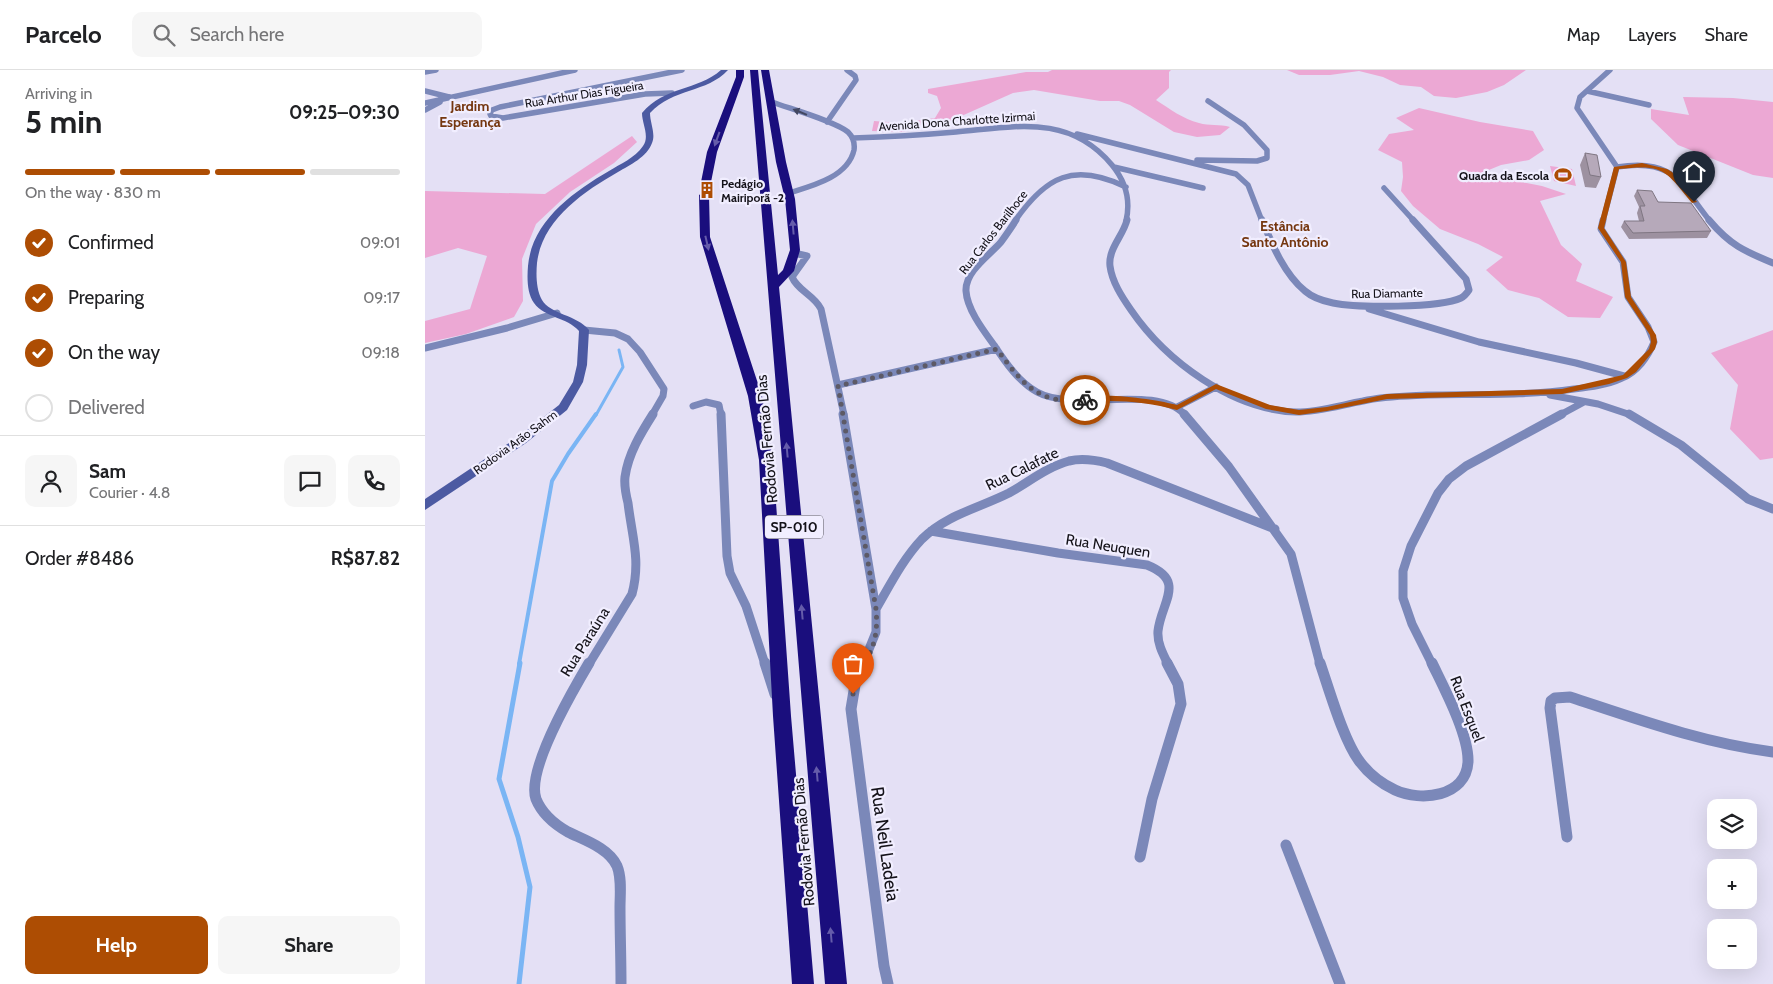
<!DOCTYPE html>
<html lang="en">
<head>
<meta charset="utf-8">
<style>
  :root { --surface:#fff; --page:#f6f6f6; --text:#202124; --muted:#757577; --line:#e0e0e0; --accent:#ad4d03 }
  body { margin:0; font-family:Cabin,sans-serif; background:var(--page); color:var(--text); height:100vh; display:flex; flex-direction:column; font-size:19px; white-space:nowrap }
  * { box-sizing:border-box; margin:0 }
  p { font-size:16px; color:var(--muted) }
  .icon { flex:none; width:28px; height:28px; fill:none; stroke:currentColor; stroke-width:2; stroke-linecap:round; stroke-linejoin:round }
  .map { position:relative; flex:1; overflow:hidden }
  .panel { display:flex; flex-direction:column; background:var(--surface); width:425px }
  .panel>* { flex:none }
  .controls { position:absolute; left:1282px; top:729px; display:grid; gap:10px }
  .controls a { display:grid; place-items:center; width:50px; height:50px; border-radius:10px; background:var(--surface); box-shadow:0 5px 20px #0002; font-size:25px }
  .pin { position:absolute; display:grid; place-items:center; width:42px; height:42px; color:#fff; margin:-51px -21px; border-radius:50% 50% 50% 0; rotate:-45deg; box-shadow:0 0 5px #0007 }
  .pin .icon { rotate:45deg }
  .courier { position:absolute; display:grid; place-items:center; width:50px; height:50px; margin:-25px; border:4px solid #ad4d03; border-radius:50%; background:#fff; color:#222; box-shadow:0 1px 6px #0007 }
  .head em { font-style:normal; font-weight:800 }
  .head div { display:flex; flex-direction:column-reverse }
  .head { display:flex; align-items:center; justify-content:space-between; height:85px; padding:0 25px }
  h1 { font-size:32px; font-weight:800; line-height:38px }
  .bar { display:grid; grid-template-columns:repeat(4,1fr); gap:8px 5px; align-content:center; height:60px; padding:0 25px }
  .bar i { height:6px; border-radius:4px; background:var(--line) }
  .bar .current { background:var(--accent) }
  .bar p { grid-column:span 4 }
  .line { display:flex; align-items:center; gap:12px; padding:0 25px; border-top:1px solid var(--line) }
  .line div { flex:1 }
  .round { display:grid; place-items:center; flex:none; width:52px; height:52px; border-radius:10px; background:var(--page) }
  ol { padding:0 25px; list-style:none }
  li { display:flex; align-items:center; gap:15px; height:55px }
  li p { margin-inline-start:auto }
  li .icon { padding:5px; border-radius:50%; background:var(--accent); color:#fff; stroke-width:4 }
  li:last-child { color:var(--muted) }
  li i { width:28px; height:28px; border:2px solid var(--line); border-radius:50% }
  .primary-button { display:flex; gap:10px; margin-top:auto; padding:10px 25px }
  .primary-button a { flex:1; height:58px; border-radius:10px; background:var(--accent); color:#fff; font-size:20px; font-weight:800; line-height:58px; text-align:center }
  .primary-button a+a { background:var(--page); color:var(--text) }
  header { display:flex; align-items:center; gap:30px; box-sizing:border-box; height:70px; padding:0 25px; background:var(--surface); border-bottom:1px solid var(--line) }
  header strong { font-size:24px }
  nav { display:flex; gap:28px; margin-inline-start:auto; font-size:18px }
  .search { width:350px; height:45px; background:var(--page); display:flex; align-items:center; gap:12px; box-sizing:border-box; padding:0 18px; border-radius:10px; color:var(--muted); font-size:19px }
  main { display:flex; flex:1; min-height:0 }
  .map>svg:first-child { display:block }
</style>
</head>
<body>
<header>
<strong>Parcelo</strong>
<div class="search"><svg class="icon" aria-label="search" viewBox="0 0 24 24"><circle cx="10" cy="10" r="6"/><path d="M15 15l6 6"/></svg>Search here</div>
<nav><a>Map</a><a>Layers</a><a>Share</a></nav>
</header>
<main>
<section class="panel">
<div class="head"><div><h1>5 min</h1><p>Arriving in</p></div><em>09:25–09:30</em></div>
<div class="bar"><i class="current"></i><i class="current"></i><i class="current"></i><i></i><p>On the way · 830 m</p></div>
<ol>
<li><svg class="icon" aria-label="check" viewBox="0 0 24 24"><path d="M5 12l5 5 9-10"/></svg>Confirmed<p>09:01</p></li>
<li><svg class="icon" aria-label="check" viewBox="0 0 24 24"><path d="M5 12l5 5 9-10"/></svg>Preparing<p>09:17</p></li>
<li><svg class="icon" aria-label="check" viewBox="0 0 24 24"><path d="M5 12l5 5 9-10"/></svg>On the way<p>09:18</p></li>
<li><i></i>Delivered</li>
</ol>
<div class="line" style="height:90px"><a class="round"><svg class="icon" aria-label="person" viewBox="0 0 24 24"><circle cx="12" cy="8" r="4"/><path d="M4 21q1-7 8-7t8 7"/></svg></a><div><b>Sam</b><p>Courier · 4.8</p></div><a class="round"><svg class="icon" aria-label="chat" viewBox="0 0 24 24"><path d="M4 5h16v11H9l-5 4z"/></svg></a><a class="round"><svg class="icon" aria-label="phone" viewBox="0 0 24 24"><path d="M5 4h4l2 5-3 2q2 4 5 5l2-3 5 2v4C11 20 4 13 5 4z"/></svg></a></div>
<div class="line" style="height:65px"><div>Order #8486</div><b>R$87.82</b></div>
<div class="primary-button"><a>Help</a><a>Share</a></div>
</section>
<div class="map">
<svg width="1348" height="914" viewBox="0 0 1348 914">
  <rect width="100%" height="100%" fill="#e4e0f5"/>
  <!-- green -->
  <path fill="#eca8d4" d="M 627,0 L 746,0 L 744,2 L 744,18 L 731,30 C 745,39 758,49 774,53 C 784,56 795,54 805,57 L 795,65 L 772,67 L 749,62 L 705,35 L 694,31 L 675,31 L 609,20 L 588,23 L 523,52 L 477,62 L 447,61 L 449,51 L 476,53 L 510,48 L 516,38 L 512,26 L 503,23 L 503,19 L 601,2 L 623,2 Z
    M 862,0 L 1101,0 L 1079,15 L 1062,22 L 1031,28 L 1009,26 L 996,17 L 975,15 L 958,7 L 934,1 L 905,5 L 874,5 Z
    M 1258,27 L 1308,28 L 1348,32 L 1348,108 L 1328,105 L 1253,75 L 1226,49 L 1226,39 L 1264,45 Z
    M 994,38 L 1055,52 L 1108,61 L 1119,80 L 1104,90 L 1076,95 L 1054,104 L 1117,116 L 1141,124 L 1115,131 L 1136,175 L 1157,194 L 1151,211 L 1188,227 L 1175,248 L 1143,247 L 1114,228 L 1083,220 L 1061,200 L 1078,187 L 1053,174 L 1015,159 L 988,136 L 976,121 L 978,107 L 977,92 L 953,80 L 964,64 L 989,60 L 971,48 Z
    M 207,66 L 212,72 L 189,93 L 145,122 L 111,154 L 97,189 L 98,231 L 89,247 L 41,264 L 0,273 L 0,251 L 45,239 L 62,186 L 33,178 L 0,188 L 0,121 L 120,124 Z
    M 1125,96 L 1147,99 L 1151,116 L 1129,111 Z
    M 1348,260 L 1348,388 L 1335,390 L 1305,359 L 1313,315 L 1286,283 Z"/>
  <g fill="none" stroke-linecap="round" stroke-linejoin="round">
    <!-- stream-far2 -->
    <path stroke="#7ab5f4" stroke-width="3" d="M 171,345 L 198,297 L 194,280"/>
    <!-- stream-far1 -->
    <path stroke="#7ab5f4" stroke-width="4" d="M 94,594 L 127,411 L 143,384 L 171,344"/>
    <!-- stream -->
    <path stroke="#7ab5f4" stroke-width="5" d="M 94,914 L 105,817 L 93,767 L 74,709 L 95,593"/>
    <!-- street-far3 -->
    <path stroke="#7b88b9" stroke-width="5.5" d="M 0,2 L 11,0
      M 0,21 L 24,27
      M 1162,21 L 1224,35
      M 247,23 L 220,24 L 78,48 L 66,46 L 65,44 L 67,40 L 75,37 L 257,0
      M 347,32 C 366,39 409,51 423,62 C 428,67 430,73 429,80 C 423,107 387,116 364,123
      M 0,33 L 150,0
      M 0,40 L 15,32
      M 402,52 L 431,10 L 430,6 L 422,0
      M 652,64 L 811,104 L 823,115 L 837,151
      M 428,68 C 462,67 497,65 531,62 C 589,57 644,43 687,95 C 701,112 706,130 701,151
      M 772,90 L 832,91 L 842,88 L 842,80 L 819,55 L 783,31
      M 689,97 L 778,118
      M 1192,97 C 1249,88 1254,112 1285,151
      M 959,118 L 989,151
      M 590,151 C 621,106 649,92 701,117
      M 1178,151 L 1192,97 L 1152,38 L 1155,27 L 1185,0"/>
    <!-- street-far2 -->
    <path stroke="#7b88b9" stroke-width="7" d="M 591,150 C 586,158 581,165 576,172 C 565,185 540,201 541,221 C 542,239 558,260 569,275 C 580,292 594,312 612,322 C 650,343 731,313 760,345
      M 702,150 C 698,166 683,179 685,196 C 687,212 697,227 706,240 C 741,291 807,340 871,342 C 894,342 916,335 938,331 C 959,326 981,326 1002,325 C 1051,324 1100,326 1149,319 C 1166,317 1182,315 1197,308 C 1212,302 1223,287 1229,272 L 1223,257 L 1203,227 L 1198,192 L 1176,159 L 1178,150
      M 837,150 C 847,174 859,204 880,221 C 888,228 898,231 908,233 C 932,238 1015,238 1036,228 C 1040,226 1042,223 1044,220 L 1041,209 L 988,150
      M 1284,150 C 1305,175 1319,181 1348,193
      M 369,183 L 382,186 L 367,207 C 373,221 389,225 396,239 L 419,345
      M 944,239 L 1054,272 L 1151,293 L 1199,306
      M 159,260 L 190,263 L 203,269 L 215,282 L 239,319 L 238,326 L 227,345
      M 0,278 L 82,258 L 132,243
      M 413,315 L 572,279
      M 1125,325 L 1173,334 L 1206,345
      M 268,336 L 281,332 L 294,335 L 296,345
      M 752,337 L 791,317
      M 1135,345 L 1159,332"/>
    <!-- street-far1 -->
    <path stroke="#7b88b9" stroke-width="9" d="M 296,344 L 302,486 L 305,503 L 321,536 L 340,594
      M 418,344 L 451,539 L 451,562 L 438,594
      M 759,344 L 804,397 L 866,484 L 895,594
      M 1204,344 L 1256,375 L 1323,429 L 1348,439
      M 506,461 L 633,483 L 722,495 C 762,511 736,532 733,561 C 732,573 738,584 743,594
      M 451,539 C 465,515 478,489 497,469 C 521,445 554,438 584,423 C 604,412 622,397 644,391 C 657,388 670,390 682,393 L 850,459
      M 164,594 L 207,524 C 216,490 207,467 203,433 C 201,425 199,416 200,407 C 203,384 216,363 228,344
      M 1007,594 L 987,554 L 978,528 L 978,501 L 986,476 L 1013,423 L 1024,409 L 1041,396 L 1137,344"/>
    <!-- street -->
    <path stroke="#7b88b9" stroke-width="11" d="M 164,593 C 148,620 101,700 111,729 C 117,744 129,754 143,762 C 159,770 184,778 192,796 C 197,808 195,825 195,837 C 195,863 196,888 196,914
      M 340,593 L 350,624
      M 438,593 L 431,609 L 426,639 L 459,896 L 463,914
      M 895,593 C 904,619 919,672 935,692 C 944,704 957,714 970,720 C 996,732 1041,727 1043,692 C 1044,665 1019,618 1007,593
      M 1142,767 L 1125,638 L 1126,631 L 1130,628 L 1145,627 C 1212,649 1278,673 1348,682
      M 861,775 L 915,914
      M 715,787 L 727,729 L 756,634 L 753,614 L 742,593"/>
    <!-- secondary -->
    <path fill="#4c5aa2" fill-rule="evenodd" d="M 296,0 L 303,0 C 282,23 248,18 225,43 C 225,53 231,64 227,73 C 222,87 205,95 193,102 C 158,122 117,150 112,193 C 111,204 111,219 117,230 C 125,244 152,245 164,260 L 162,295 L 158,312 L 142,340 L 101,373 L 0,440 L 0,429 L 93,367 L 134,335 L 148,312 L 152,295 L 154,261 C 142,247 120,248 109,233 C 102,223 102,208 103,196 C 107,151 148,122 184,101 C 195,94 210,88 218,76 C 225,66 217,54 217,43 C 240,16 272,21 296,0 Z"/>
    <!-- highway -->
    <path fill="#1a0e7d" fill-rule="evenodd" d="M 311,0 L 319,0 L 319,7 L 292,82 L 285,117 L 280,120 L 277,119 L 275,117 L 282,82 L 311,7 Z
      M 325,0 L 333,0 L 353,205 L 358,200 L 365,180 L 360,129 L 351,92 L 336,0 L 344,0 L 361,92 L 370,129 L 375,180 L 369,201 L 354,217 L 422,914 L 400,914 Z
      M 279,122 L 284,125 L 285,167 L 337,326 L 348,390 L 366,646 L 389,914 L 367,914 L 348,646 L 334,390 L 323,326 L 275,167 L 274,125 Z"/>
  </g>
  <!-- wall -->
  <path fill="#9d91a0" d="M 1160,83 L 1176,107 L 1171,118 L 1160,117 L 1155,95 Z
    M 1212,120 L 1286,161 L 1282,168 L 1204,169 L 1196,157 L 1199,151 L 1214,151 L 1212,143 L 1214,137 L 1209,126 Z"/>
  <!-- building -->
  <path fill="#b6a9ba" stroke="#7f7682" d="M 1160,83 L 1172,85 L 1176,107 L 1165,105 Z
    M 1212,120 L 1227,121 L 1233,132 L 1266,133 L 1286,161 L 1208,163 L 1199,151 L 1219,151 L 1215,136 L 1220,136 Z"/>
  <!-- one-way arrows -->
  <defs><path id="oneway-solid" d="M-6-.8H1V-3.2L6.5 0L1 3.2V.8H-6Z" transform="scale(1.25)"/></defs>
  <use fill="#424761" href="#oneway-solid" transform="translate(375 42) rotate(-158)"/>
  <g fill="#655caa">
    <use href="#oneway-solid" transform="translate(292 69) rotate(110)"/>
    <use href="#oneway-solid" transform="translate(368 157) rotate(-95)"/>
    <use href="#oneway-solid" transform="translate(282 173) rotate(77)"/>
    <use href="#oneway-solid" transform="translate(362 380) rotate(-95)"/>
    <use href="#oneway-solid" transform="translate(377 542) rotate(-95)"/>
    <use href="#oneway-solid" transform="translate(392 704) rotate(-95)"/>
    <use href="#oneway-solid" transform="translate(406 865) rotate(-95)"/>
  </g>
  <!-- route -->
  <path fill="#ad4d03" d="M 1217,93 L 1242,99 L 1247,102 L 1272,132 L 1267,133 C 1240,100 1239,94 1194,99 L 1179,158 L 1201,192 L 1206,227 L 1231,265 L 1232,272 L 1230,279 L 1211,302 L 1202,308 L 1184,314 L 1137,324 L 962,329 L 902,341 L 874,345 L 841,339 L 791,319 L 752,340 C 730,334 707,331 684,331 C 676,331 664,335 657,330 C 671,320 734,330 752,335 L 791,314 L 845,335 L 874,340 L 902,337 L 962,324 L 1137,319 L 1198,305 L 1224,279 L 1226,272 L 1225,265 L 1200,227 L 1196,192 L 1173,158 L 1189,97 Z"/>
  <g fill="none" stroke-linecap="round" stroke-linejoin="round">
    <!-- done -->
    <path stroke="#5d5a66" stroke-width="5" stroke-dasharray="0 9" d="M 428,624 C 432,606 442,592 448,575 C 452,563 452,551 451,539 L 413,316 L 572,279 C 597,314 614,335 660,330"/>
  </g>
  <!-- icons -->
  <defs>
    <g id="stadium-bare" transform="scale(1.35)"><path d="M0-5a6.5 5 0 1 0 0 10a6.5 5 0 1 0 0-10ZM-3.5-1.8h7v3.6h-7Z" fill="#ad4d03" stroke="#f1eeff" stroke-width="2.5" paint-order="stroke"/></g>
    <g id="building-bare" transform="scale(1.35)"><path d="M-4-6H4V6H1V3H-1V6H-4ZM-2.5-4.3h1.7v1.8h-1.7ZM.8-4.3h1.7v1.8H.8ZM-2.5-1h1.7V.8h-1.7ZM.8-1h1.7V.8H.8Z" fill="#ad4d03" stroke="#f1eeff" stroke-width="2.5" paint-order="stroke"/></g>
  </defs>
  <g fill-rule="evenodd">
    <use href="#stadium-bare" x="1138" y="105"/>
    <use href="#building-bare" x="282" y="120"/>
  </g>
  <g text-anchor="middle" dominant-baseline="central" stroke-width="4.5" stroke-linejoin="round" paint-order="stroke">
    <!-- far-street labels -->
    <g font-size="12" fill="#141219" stroke="#f1eeff">
      <text transform="translate(159 24) rotate(-9)">Rua Arthur Dias Figueira</text>
      <text transform="translate(532 51) rotate(-4)">Avenida Dona Charlotte Izirmai</text>
      <text transform="translate(568 162) rotate(-52)">Rua Carlos Barilhoce</text>
      <text transform="translate(962 223) rotate(-1)">Rua Diamante</text>
      <text transform="translate(90 372) rotate(-36)">Rodovia Arão Sahm</text>
    </g>
    <!-- far-poi labels -->
    <g font-size="12" font-weight="bold" fill="#141219" stroke="#f1eeff" text-anchor="end">
      <text x="1124" y="105">Quadra da Escola</text>
      <text x="296" y="113" text-anchor="start">Pedágio<tspan x="296" dy="14">Mairiporã -2</tspan></text>
    </g>
    <!-- far-neighbourhood labels -->
    <g font-size="14" font-weight="bold" fill="#753710" stroke="#f1eeff">
      <text x="45" y="36">Jardim<tspan x="45" dy="16">Esperança</tspan></text>
      <text x="860" y="156">Estância<tspan x="860" dy="16">Santo Antônio</tspan></text>
    </g>
    <!-- shield labels -->
    <rect fill="#f1eeff" stroke="#56545e" stroke-width="1" x="340" y="445.5" width="58" height="23" rx="4"/>
    <g font-size="14" font-weight="bold" fill="#141219">
      <text x="369" y="457">SP-010</text>
    </g>
    <!-- street labels -->
    <g font-size="15" fill="#141219" stroke="#f1eeff">
      <text transform="translate(342 369) rotate(-95)">Rodovia Fernão Dias</text>
      <text transform="translate(597 399) rotate(-26)">Rua Calafate</text>
      <text transform="translate(683 476) rotate(9)">Rua Neuquen</text>
      <text transform="translate(160 572) rotate(-58)">Rua Paraúna</text>
      <text transform="translate(1042 639) rotate(69)">Rua Esquel</text>
      <text transform="translate(379 772) rotate(-95)">Rodovia Fernão Dias</text>
    </g>
    <!-- near-street labels -->
    <g font-size="18" fill="#141219" stroke="#f1eeff">
      <text transform="translate(460 774) rotate(82)">Rua Neil Ladeia</text>
    </g>
  </g>
</svg>
<div class="controls">
<a><svg class="icon" aria-label="layers" viewBox="0 0 24 24"><path d="M12 4l9 5-9 5-9-5zM3 14l9 5 9-5"/></svg></a>
<a>+</a>
<a>−</a>
</div>
<div class="pin" style="left:428px;top:624px;background:#ea580c"><svg class="icon" aria-label="bag" viewBox="0 0 24 24"><path d="M5 8h14l-1 12H6zM9 8a3 3 0 0 1 6 0"/></svg></div>
<div class="pin" style="left:1269px;top:132px;background:#1f2937"><svg class="icon" aria-label="home" viewBox="0 0 24 24"><path d="M3 11l9-7 9 7M6 9v11h12V9"/></svg></div>
<div class="courier" style="left:660px;top:330px"><svg class="icon" aria-label="bike" viewBox="0 0 24 24"><circle cx="6" cy="16" r="4"/><circle cx="18" cy="16" r="4"/><path d="M6 16l4-8h5l3 8M10 8l3 8H6M13 5h3"/></svg></div>
</div>
</main>
</body>
</html>
